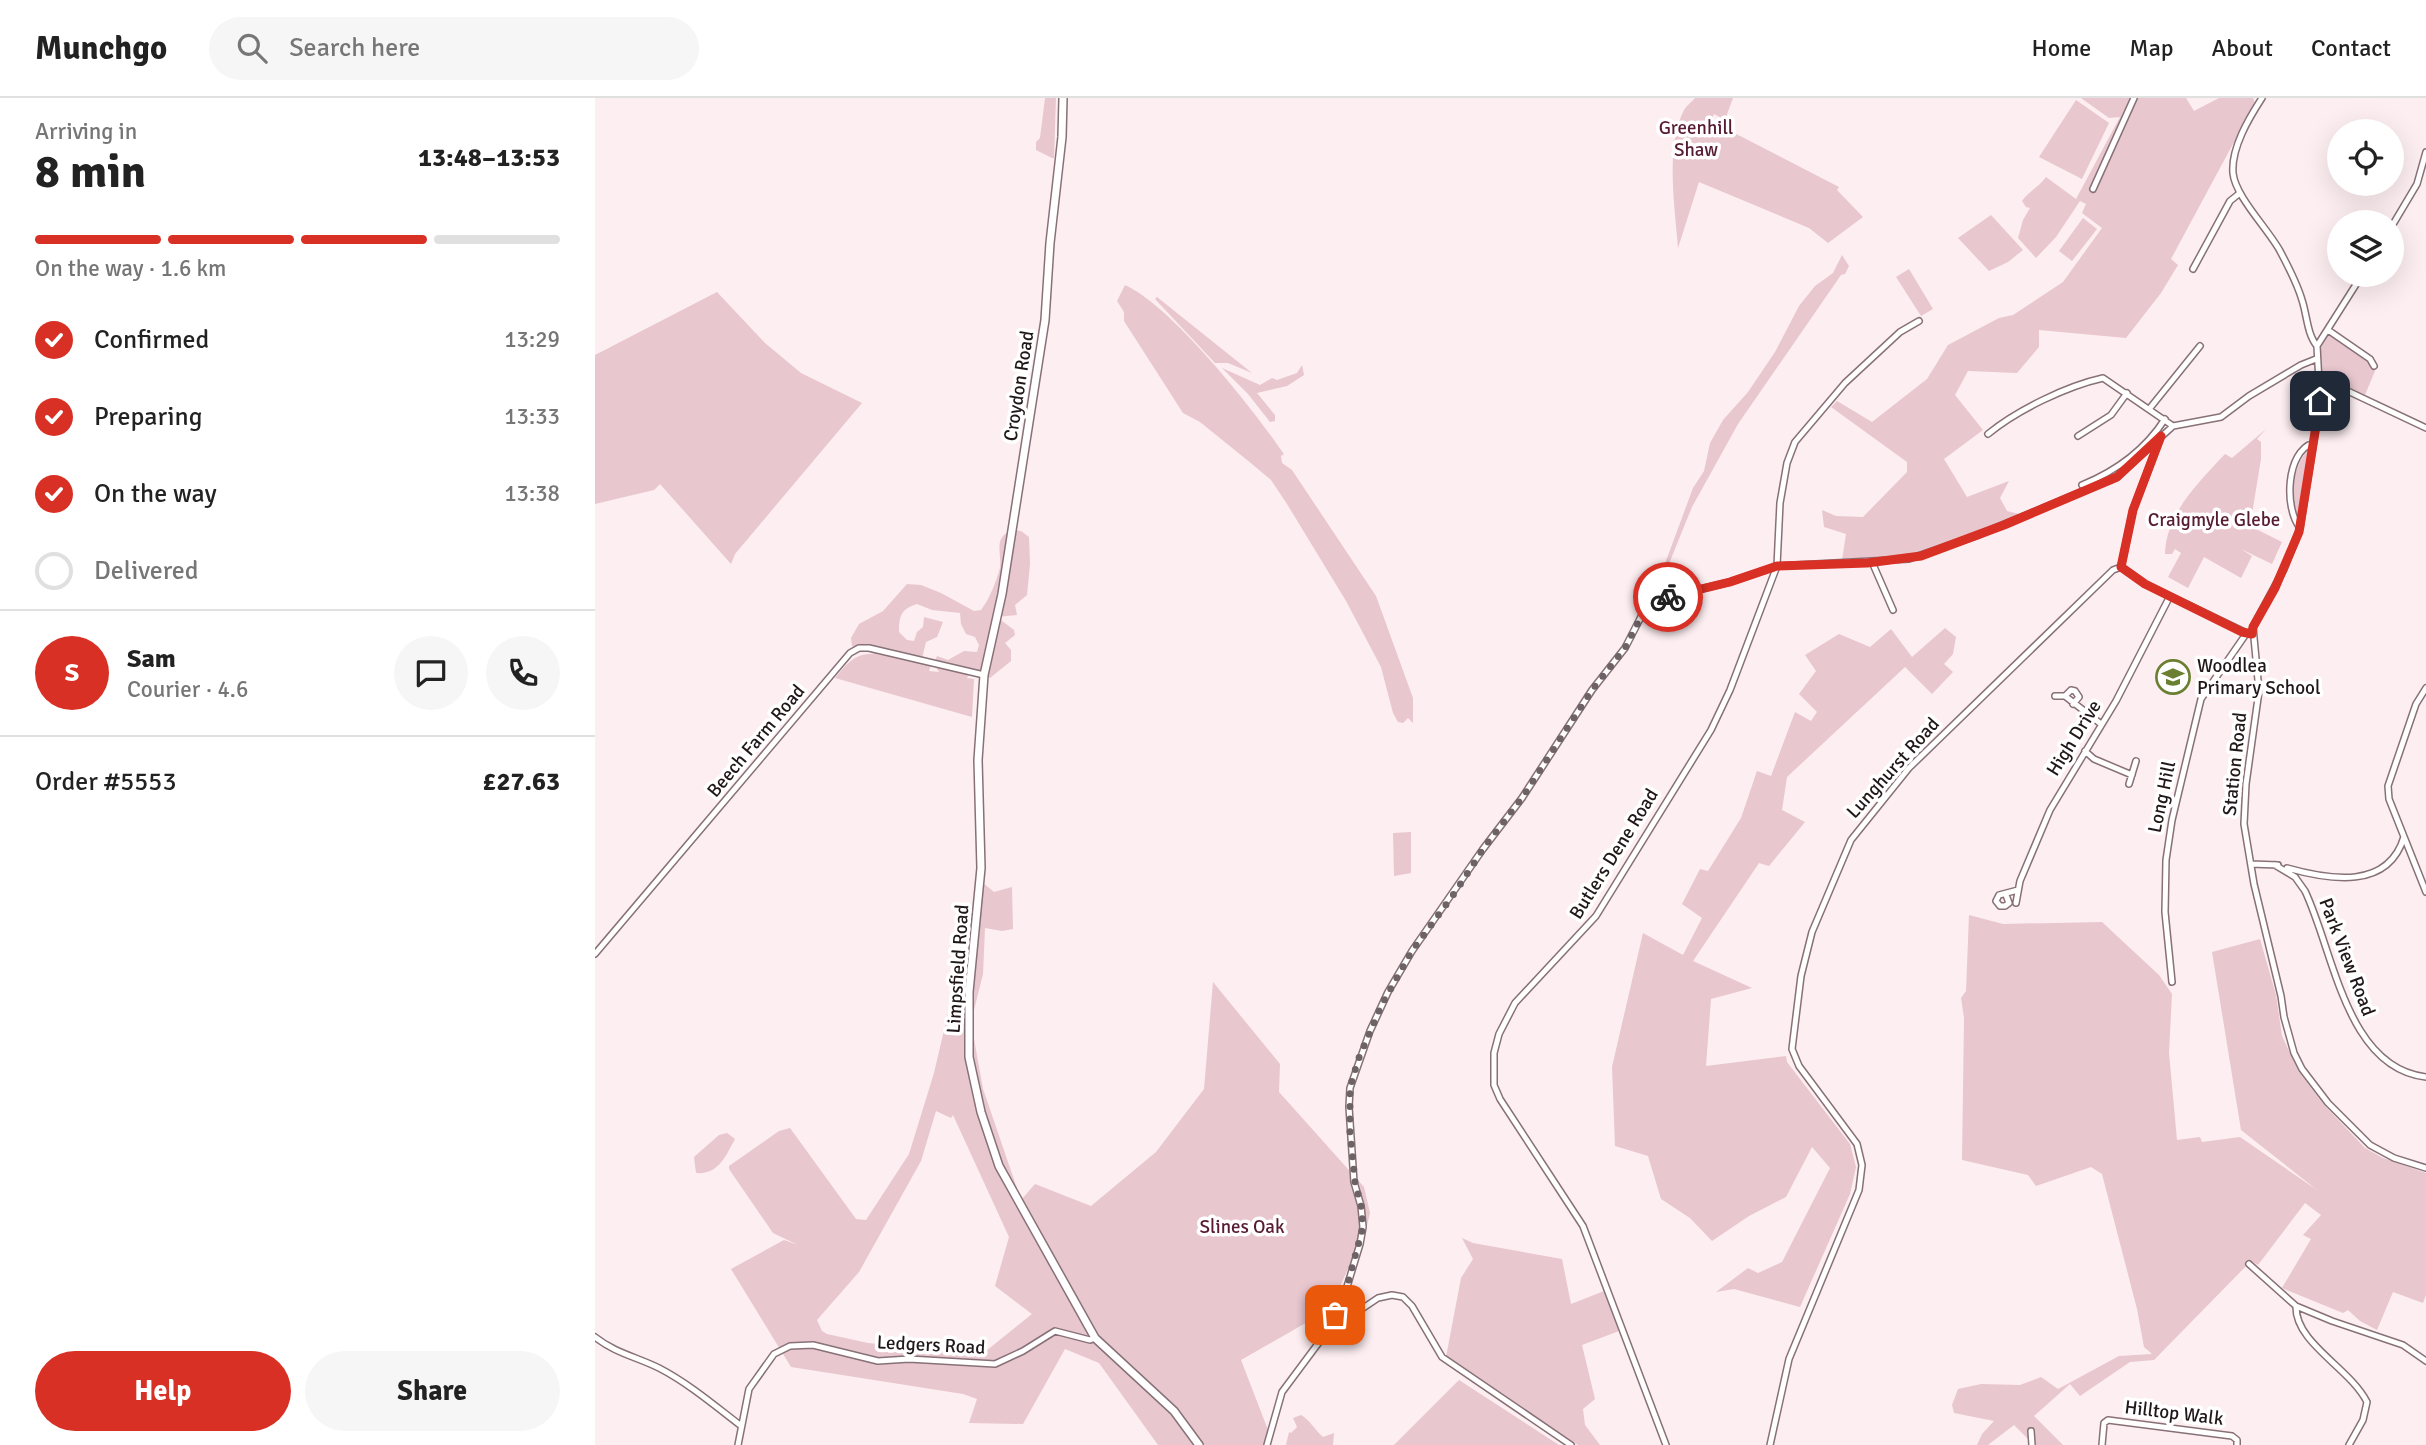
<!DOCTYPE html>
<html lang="en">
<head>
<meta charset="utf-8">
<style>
  :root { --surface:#fff; --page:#f6f6f6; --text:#222; --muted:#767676; --line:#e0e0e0; --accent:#d93025 }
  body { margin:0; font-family:Signika,sans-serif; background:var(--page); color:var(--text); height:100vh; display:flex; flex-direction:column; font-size:26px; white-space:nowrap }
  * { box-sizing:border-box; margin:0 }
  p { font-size:23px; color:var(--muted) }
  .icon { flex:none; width:38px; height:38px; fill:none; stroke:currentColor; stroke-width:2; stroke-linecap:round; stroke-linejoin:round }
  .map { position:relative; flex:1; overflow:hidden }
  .panel { display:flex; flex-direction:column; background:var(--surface); width:595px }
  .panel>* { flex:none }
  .fabs { position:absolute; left:1732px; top:21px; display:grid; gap:14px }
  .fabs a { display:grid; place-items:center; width:77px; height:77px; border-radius:50%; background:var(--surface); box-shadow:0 7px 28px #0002; font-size:35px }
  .pin { position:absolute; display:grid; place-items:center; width:60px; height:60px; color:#fff; margin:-30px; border-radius:14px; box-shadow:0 4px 10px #0006 }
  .courier { position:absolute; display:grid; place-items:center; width:70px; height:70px; margin:-35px; border:5px solid #d93025; border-radius:50%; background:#fff; color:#222; box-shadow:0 2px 9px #0007 }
  .head em { font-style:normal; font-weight:700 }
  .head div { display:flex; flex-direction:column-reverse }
  .head { display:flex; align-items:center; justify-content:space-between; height:119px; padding:0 35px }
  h1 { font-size:46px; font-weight:700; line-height:52px }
  .bar { display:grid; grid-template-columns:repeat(4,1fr); gap:10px 7px; align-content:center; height:84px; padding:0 35px }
  .bar i { height:9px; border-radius:5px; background:var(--line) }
  .bar .selected { background:var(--accent) }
  .bar p { grid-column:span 4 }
  .line { display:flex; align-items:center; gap:18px; padding:0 35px; border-top:2px solid var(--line) }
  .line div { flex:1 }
  .round { display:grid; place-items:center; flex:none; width:74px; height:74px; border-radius:37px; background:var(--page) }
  ol { padding:0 35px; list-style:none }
  li { display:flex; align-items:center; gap:21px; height:77px }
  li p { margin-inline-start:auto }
  li .icon { padding:7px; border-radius:50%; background:var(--accent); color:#fff; stroke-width:4 }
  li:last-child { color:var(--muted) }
  li i { width:38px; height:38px; border:4px solid var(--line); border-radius:50% }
  .button { display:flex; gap:14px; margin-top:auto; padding:14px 35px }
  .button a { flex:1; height:80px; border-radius:42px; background:var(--accent); color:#fff; font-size:28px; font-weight:700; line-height:80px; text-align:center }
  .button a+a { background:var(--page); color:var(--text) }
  header { display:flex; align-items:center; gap:42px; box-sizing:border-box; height:98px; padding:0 35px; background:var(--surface); border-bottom:2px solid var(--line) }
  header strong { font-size:33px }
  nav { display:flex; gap:38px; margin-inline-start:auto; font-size:24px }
  .search { width:490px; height:63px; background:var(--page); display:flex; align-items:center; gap:18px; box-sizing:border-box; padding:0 24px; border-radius:38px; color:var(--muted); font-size:26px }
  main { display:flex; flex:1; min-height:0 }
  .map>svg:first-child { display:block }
</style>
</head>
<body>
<header>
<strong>Munchgo</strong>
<div class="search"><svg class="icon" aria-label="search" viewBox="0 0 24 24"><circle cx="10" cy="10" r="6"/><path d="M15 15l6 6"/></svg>Search here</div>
<nav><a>Home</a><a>Map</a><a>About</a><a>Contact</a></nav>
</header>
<main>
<section class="panel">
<div class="head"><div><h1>8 min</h1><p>Arriving in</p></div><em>13:48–13:53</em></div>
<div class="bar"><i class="selected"></i><i class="selected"></i><i class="selected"></i><i></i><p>On the way · 1.6 km</p></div>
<ol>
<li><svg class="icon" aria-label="check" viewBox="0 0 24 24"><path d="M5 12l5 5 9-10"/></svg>Confirmed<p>13:29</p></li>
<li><svg class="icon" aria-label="check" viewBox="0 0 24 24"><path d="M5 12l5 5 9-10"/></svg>Preparing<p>13:33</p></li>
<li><svg class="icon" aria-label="check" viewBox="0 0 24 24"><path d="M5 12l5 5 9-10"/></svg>On the way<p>13:38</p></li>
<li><i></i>Delivered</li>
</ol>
<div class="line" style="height:126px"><b class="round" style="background:var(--accent);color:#fff">S</b><div><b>Sam</b><p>Courier · 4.6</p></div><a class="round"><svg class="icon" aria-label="chat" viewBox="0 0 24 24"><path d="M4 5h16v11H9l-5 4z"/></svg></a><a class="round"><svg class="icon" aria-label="phone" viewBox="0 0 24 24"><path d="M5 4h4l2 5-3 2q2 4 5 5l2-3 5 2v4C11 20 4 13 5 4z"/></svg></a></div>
<div class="line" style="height:91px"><div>Order #5553</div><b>£27.63</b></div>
<div class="button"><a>Help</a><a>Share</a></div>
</section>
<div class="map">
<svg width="1831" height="1347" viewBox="0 0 1831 1347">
  <rect width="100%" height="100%" fill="#fdeef1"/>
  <!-- green -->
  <path fill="#e8c7cf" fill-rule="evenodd" d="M 450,0 L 461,0 L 459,60 L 457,60 L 441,52 L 441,44 L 445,40 Z
    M 1100,0 L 1138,0 L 1130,22 L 1119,16 L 1116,23 L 1244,89 L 1242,92 L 1268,119 L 1233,145 L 1214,130 L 1104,84 L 1083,150 C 1080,110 1070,49 1089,12 C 1091,8 1097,4 1100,0 Z
    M 1486,0 L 1591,0 L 1599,13 L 1624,0 L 1658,0 L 1660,5 L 1576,161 L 1583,167 L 1566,195 L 1531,240 L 1444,232 L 1444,249 L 1422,275 L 1373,273 L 1360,297 L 1388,332 L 1349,361 L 1372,399 L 1414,383 L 1405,400 L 1412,413 L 1428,417 L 1317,458 L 1247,462 L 1251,436 L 1229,429 L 1227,412 L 1241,418 L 1268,419 L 1312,374 L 1312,364 L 1236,309 L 1242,303 L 1277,324 L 1332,281 L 1353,247 L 1404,220 L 1418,217 L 1468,184 L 1507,130 L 1487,115 L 1491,106 L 1485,103 L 1461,139 L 1441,160 L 1423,140 L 1428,122 L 1435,110 L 1431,109 L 1427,103 C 1434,93 1444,89 1451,79 L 1481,101 L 1525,19 L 1514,20 Z
    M 1481,2 L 1514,25 L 1487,81 L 1444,59 Z
    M 1396,117 L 1428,152 L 1413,164 L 1394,173 L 1363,140 Z
    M 1488,120 L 1502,131 L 1477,163 L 1464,153 Z
    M 1247,157 L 1254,168 L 1250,176 L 1246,177 L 1143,326 L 1097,409 L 1071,473 L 1068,471 L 1098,390 L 1109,373 L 1115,345 L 1128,322 L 1153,294 L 1180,254 L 1204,208 L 1220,188 L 1238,175 Z
    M 1314,171 L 1338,211 L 1326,218 L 1301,179 Z
    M 530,187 C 578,209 658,311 689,356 L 686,358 L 687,365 L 697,372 L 781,498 L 818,600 L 818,625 L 813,620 L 808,625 L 803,624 L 798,615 L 786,569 L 751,503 L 692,406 L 676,382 L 657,366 L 605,324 L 588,315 L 529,223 L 529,214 L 522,203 Z
    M 122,194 L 170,245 L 206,275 L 267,305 L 140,456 L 136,466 L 65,386 L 59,392 L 0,406 L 0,257 Z
    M 562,199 L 657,275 L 633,265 L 620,265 L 560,201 Z
    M 1735,235 L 1772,262 L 1780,273 L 1770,297 L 1726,277 L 1725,251 Z
    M 707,267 L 709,277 L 692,288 L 662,295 L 680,317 L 680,323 L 675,324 L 653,296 L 627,270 L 665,287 L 677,280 L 682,282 L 702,275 Z
    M 1671,331 L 1662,341 L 1666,344 L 1666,361 L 1655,428 L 1687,444 L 1677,466 L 1646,451 L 1657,458 L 1646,480 L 1609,459 L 1593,490 L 1573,479 L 1586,455 L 1580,451 L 1577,456 L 1570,456 C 1571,416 1602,386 1630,356 L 1637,360 Z
    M 1712,353 L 1714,353 L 1703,422 C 1692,401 1698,371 1712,353 Z
    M 419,432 L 426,433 L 434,439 L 435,466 L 432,497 L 420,507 L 422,517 L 402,519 L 419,532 L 420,537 L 410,545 L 416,552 L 416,563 L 395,580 L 385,575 L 374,576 L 372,580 L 379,581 L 377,619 L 240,580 C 252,566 259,555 279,556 L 257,548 L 256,540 L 264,526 L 288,513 L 312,486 L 326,487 L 346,495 L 379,513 L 386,512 C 394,502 402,482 405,470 C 407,454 397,438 419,432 ZM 322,506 L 337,512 L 365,515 L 366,526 L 371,536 L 380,539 L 384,547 L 382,554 L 369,553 L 353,562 L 342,558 L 339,566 L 344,574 L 334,573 L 336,566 L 333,561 L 327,560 L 331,544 L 342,539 L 348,524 L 329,519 L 328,529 L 322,534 L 319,543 L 312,542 L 304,534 C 304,518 306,511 322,506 Z
    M 1350,530 L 1361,539 L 1358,556 L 1349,566 L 1358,574 L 1337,596 L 1310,569 L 1192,679 L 1187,712 L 1210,724 L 1174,768 L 1164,765 L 1098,863 L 1157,890 L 1116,901 L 1111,968 L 1191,958 L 1192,964 L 1255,1046 L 1261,1069 L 1255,1096 L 1205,1209 L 1139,1191 L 1121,1194 L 1153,1170 L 1163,1175 L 1187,1164 L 1235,1070 L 1217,1049 L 1191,1099 L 1154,1118 L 1117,1143 L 1095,1120 L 1066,1101 L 1053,1058 L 1020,1048 L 1017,969 L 1048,835 L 1088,857 L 1107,820 L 1087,806 L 1105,771 L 1113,773 L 1146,720 L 1162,673 L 1176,678 L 1200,614 L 1216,623 L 1222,614 L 1204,596 L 1221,573 L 1210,557 L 1244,536 L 1275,549 L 1296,531 L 1317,559 Z
    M 816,734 L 816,775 L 799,778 L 798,735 Z
    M 387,784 L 399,794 L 417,789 L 418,831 L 407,833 L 390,830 L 388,876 L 376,924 L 388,991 L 426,1102 L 440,1086 L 496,1108 L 561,1054 L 609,991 L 618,884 L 685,966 L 684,994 L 769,1089 L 775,1115 L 772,1128 L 735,1211 L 646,1262 L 673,1332 L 670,1347 L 563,1347 L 504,1265 L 470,1251 L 428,1326 L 374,1325 L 382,1301 L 368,1296 L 196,1269 L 136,1171 L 189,1142 L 203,1147 L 178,1135 L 134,1071 L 134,1068 L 184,1033 L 195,1030 L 261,1121 L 271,1122 L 314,1056 L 339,975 L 365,864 L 374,913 ZM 341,1013 L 356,1020 L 358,1017 L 414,1139 L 400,1188 L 437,1216 L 386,1257 L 273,1245 L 232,1236 L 227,1233 L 222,1222 L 264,1174 L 326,1063 Z
    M 1374,817 L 1408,826 L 1507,824 L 1564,877 L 1577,896 L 1574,955 L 1582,1042 L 1605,1039 L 1607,1044 L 1645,1039 L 1722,1092 L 1646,1032 L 1617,854 L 1665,841 L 1681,897 L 1687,938 L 1704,974 L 1730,1008 L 1770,1050 L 1788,1060 L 1831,1075 L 1831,1197 L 1828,1205 L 1798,1194 L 1782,1232 L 1765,1223 L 1753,1212 L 1748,1215 L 1687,1190 L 1716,1141 L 1708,1137 L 1726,1117 L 1710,1105 L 1663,1167 L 1656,1163 L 1559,1262 L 1535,1264 L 1485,1298 L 1475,1286 L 1439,1318 L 1468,1347 L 1439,1347 L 1419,1327 L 1393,1347 L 1382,1347 L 1387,1336 L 1399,1323 L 1359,1315 L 1357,1307 L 1363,1291 L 1386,1286 L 1425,1287 L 1446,1279 L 1463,1291 L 1524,1258 L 1557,1256 L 1549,1249 L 1542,1211 L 1507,1076 L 1496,1069 L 1441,1088 L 1433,1077 L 1367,1062 L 1369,920 L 1366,900 L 1371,893 Z
    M 132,1035 L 140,1041 C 131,1057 124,1077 101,1075 L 99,1059 L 124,1037 Z
    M 867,1140 L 878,1145 L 967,1161 L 976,1206 L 1009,1193 L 1024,1233 L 987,1247 L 1000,1301 L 988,1311 L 990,1327 L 1005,1347 L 983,1347 L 851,1259 L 866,1180 L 878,1161 Z
    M 864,1282 L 964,1347 L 799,1347 Z
    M 706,1317 C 715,1322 719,1331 728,1339 L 739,1335 L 738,1347 L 691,1347 L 694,1334 L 696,1335 L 702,1329 L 698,1320 Z"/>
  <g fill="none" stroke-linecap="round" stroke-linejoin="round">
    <!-- minor casing -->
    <g stroke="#877177" stroke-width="8">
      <path id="minor" d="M 1667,0 C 1654,20 1636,50 1638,75 C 1640,98 1673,131 1685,153 C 1693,168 1702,185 1707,202 C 1712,217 1712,236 1722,248
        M 1498,91 L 1539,0
        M 1797,128 L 1822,86 L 1831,54
        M 1598,171 L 1635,103 L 1645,95
        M 1767,177 L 1722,248 L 1725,303 L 1705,430 L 1689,471 L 1658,529 L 1664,593 L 1651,686 L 1649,726 L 1659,786 L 1686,898 L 1689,919 L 1699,955 L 1707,971 L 1733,1005 L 1775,1047 L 1799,1060 L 1831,1070
        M 1733,232 L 1775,261 L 1779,268
        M 1723,279 L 1831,330
        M 1555,310 L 1605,248
        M 1393,336 C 1422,312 1472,288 1508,280 L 1578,328
        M 1483,338 L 1516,317 L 1532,295
        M 1487,387 C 1519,374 1550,352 1570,321
        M 1705,430 C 1689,410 1691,354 1718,345
        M 1277,464 L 1298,512
        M 1526,469 L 1550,486 L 1654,536
        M 1831,590 L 1821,606 L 1793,688 L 1794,701 L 1831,794
        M 1460,598 L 1470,598 L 1476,592 L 1480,593 L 1484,599 L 1478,606
        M 1470,598 L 1506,626
        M 1490,653 L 1499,661 L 1537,677
        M 1534,686 L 1541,663
        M 1656,766 L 1683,767
        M 1680,767 L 1700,779 L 1710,793 C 1739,854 1751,970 1831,979
        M 1692,770 C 1735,782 1793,792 1809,739
        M 1411,797 L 1414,805 L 1410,808 L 1405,808 L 1401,803 L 1404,797 L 1423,792
        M 1421,805 L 1425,783 L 1455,712 L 1521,603 L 1575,498
        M 0,856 L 255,555 L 264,550 L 274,550 L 389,577
        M 1577,884 L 1570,814 L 1571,762 L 1577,722 L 1606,601 L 1651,536
        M 1654,1166 L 1701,1208 L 1737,1223 L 1808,1247 L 1831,1263
        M 1701,1208 C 1700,1245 1755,1270 1772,1304 L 1768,1322 L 1754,1347
        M 734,1233 L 783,1200 L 797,1197 L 808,1199 L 817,1208 L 847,1259 L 976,1347
        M 0,1239 C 20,1255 42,1259 64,1270 C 93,1285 119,1307 145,1327
        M 1436,1333 L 1437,1347
        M 143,1347 L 154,1291 L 179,1256 L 195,1248 L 218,1247 L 283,1263 L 314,1261 L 400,1266 L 428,1253 L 460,1233 L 495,1242 L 500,1240
        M 672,1347 L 687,1294 L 731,1235 L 751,1192 L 765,1146 L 768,1129 L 766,1108 L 759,1084 L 754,1009 L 755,990 L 775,933 L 793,894 L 817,853 L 888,751 L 927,700 L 997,592 L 1030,550 L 1051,509 L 1064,501 L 1135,484 L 1182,468 L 1314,461 L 1381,438 L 1522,379 L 1578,328 L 1626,319 L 1654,298 L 1706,267 L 1721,261
        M 1071,1347 L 988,1128 L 905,1001 L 899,987 L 899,955 L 904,936 L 920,905 L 1001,818 L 1116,632 L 1135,592 L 1182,468 L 1185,405 L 1192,365 L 1200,344 L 1250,285 L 1305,234 L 1324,223
        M 1175,1347 L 1194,1261 L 1264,1092 L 1267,1067 L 1262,1046 L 1204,968 L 1197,951 L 1206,878 L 1217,834 L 1256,742 L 1314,670 L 1518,472 L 1526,469 L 1538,412 L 1565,341
        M 1507,1347 L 1509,1325 L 1513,1322 L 1637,1338 L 1642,1342 L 1642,1347"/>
    </g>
    <!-- major casing -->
    <g stroke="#877177" stroke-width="10">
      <path id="major" d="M 468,0 L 467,39 L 455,145 L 450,222 L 407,496 L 389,577 L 383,662 L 386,770 L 374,894 L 374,959 L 386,1014 L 404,1068 L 500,1240 L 579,1313 L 604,1347"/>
    </g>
    <!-- minor -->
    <use href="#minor" stroke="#fff" stroke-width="5"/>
    <!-- major -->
    <use href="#major" stroke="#fff" stroke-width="7"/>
  </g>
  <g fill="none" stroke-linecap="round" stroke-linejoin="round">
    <!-- done -->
    <path stroke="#6d6265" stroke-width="7" stroke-dasharray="0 12.6" d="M 740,1217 L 751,1192 L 768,1129 L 766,1108 L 760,1084 L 755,1034 L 755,990 L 763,962 L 787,906 L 817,853 L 861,793 L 888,751 L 927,700 L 997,592 L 1030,550 L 1051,509 L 1060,502 L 1073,499"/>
    <!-- route -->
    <path stroke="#d93025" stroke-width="9" d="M 1073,499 L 1135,484 L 1182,468 L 1272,465 L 1326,458 L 1409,427 L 1522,379 L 1566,338 L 1538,412 L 1526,469 L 1550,486 L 1647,534 L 1657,536 L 1658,529 L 1680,490 L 1704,434 L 1725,303"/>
  </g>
  <!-- icons -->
  <defs>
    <g id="school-ring" transform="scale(1.75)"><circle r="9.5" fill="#fff" stroke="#6a7f30" stroke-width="1.5"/><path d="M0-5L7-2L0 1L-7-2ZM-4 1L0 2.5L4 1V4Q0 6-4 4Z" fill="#6a7f30"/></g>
  </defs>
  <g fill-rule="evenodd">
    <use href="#school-ring" x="1578" y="579"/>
  </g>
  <g text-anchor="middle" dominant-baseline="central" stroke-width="7" stroke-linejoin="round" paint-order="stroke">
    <!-- park labels -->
    <g font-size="19" fill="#571c32" stroke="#fff">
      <text x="1101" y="30">Greenhill<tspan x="1101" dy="22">Shaw</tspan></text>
      <text x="1619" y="422">Craigmyle Glebe</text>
      <text x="647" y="1129">Slines Oak</text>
    </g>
    <!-- street labels -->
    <g font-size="19" fill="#201719" stroke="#fff">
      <text transform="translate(424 288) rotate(-81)">Croydon Road</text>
      <text transform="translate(1479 640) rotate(-58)">High Drive</text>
      <text transform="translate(161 643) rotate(-50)">Beech Farm Road</text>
      <text transform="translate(1640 666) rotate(-84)">Station Road</text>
      <text transform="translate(1298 670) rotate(-48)">Lunghurst Road</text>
      <text transform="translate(1567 699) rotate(-78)">Long Hill</text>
      <text transform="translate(1019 756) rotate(-58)">Butlers Dene Road</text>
      <text transform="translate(1752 859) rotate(69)">Park View Road</text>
      <text transform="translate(363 871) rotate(-86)">Limpsfield Road</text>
      <text transform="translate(336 1247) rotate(3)">Ledgers Road</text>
      <text transform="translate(1579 1315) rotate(7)">Hilltop Walk</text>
    </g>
    <!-- poi labels -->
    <g font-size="19" fill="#201719" stroke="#fff" text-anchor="start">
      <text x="1602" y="568">Woodlea<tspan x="1602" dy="22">Primary School</tspan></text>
    </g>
  </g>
</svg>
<div class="fabs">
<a><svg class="icon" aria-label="locate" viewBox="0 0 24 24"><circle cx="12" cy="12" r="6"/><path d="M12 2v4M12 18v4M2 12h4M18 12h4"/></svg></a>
<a><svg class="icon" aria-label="layers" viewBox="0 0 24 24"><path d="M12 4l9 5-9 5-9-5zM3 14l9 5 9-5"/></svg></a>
</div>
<div class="pin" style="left:740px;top:1217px;background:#ea580c"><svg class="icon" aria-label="bag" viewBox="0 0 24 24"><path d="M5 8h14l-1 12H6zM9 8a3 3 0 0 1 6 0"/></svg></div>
<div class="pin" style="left:1725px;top:303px;background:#1f2937"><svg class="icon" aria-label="home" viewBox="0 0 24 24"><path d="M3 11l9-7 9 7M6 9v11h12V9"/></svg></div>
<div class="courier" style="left:1073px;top:499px"><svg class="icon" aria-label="bike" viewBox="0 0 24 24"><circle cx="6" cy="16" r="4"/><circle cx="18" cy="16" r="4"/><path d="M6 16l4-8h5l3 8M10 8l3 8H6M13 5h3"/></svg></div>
</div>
</main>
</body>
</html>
